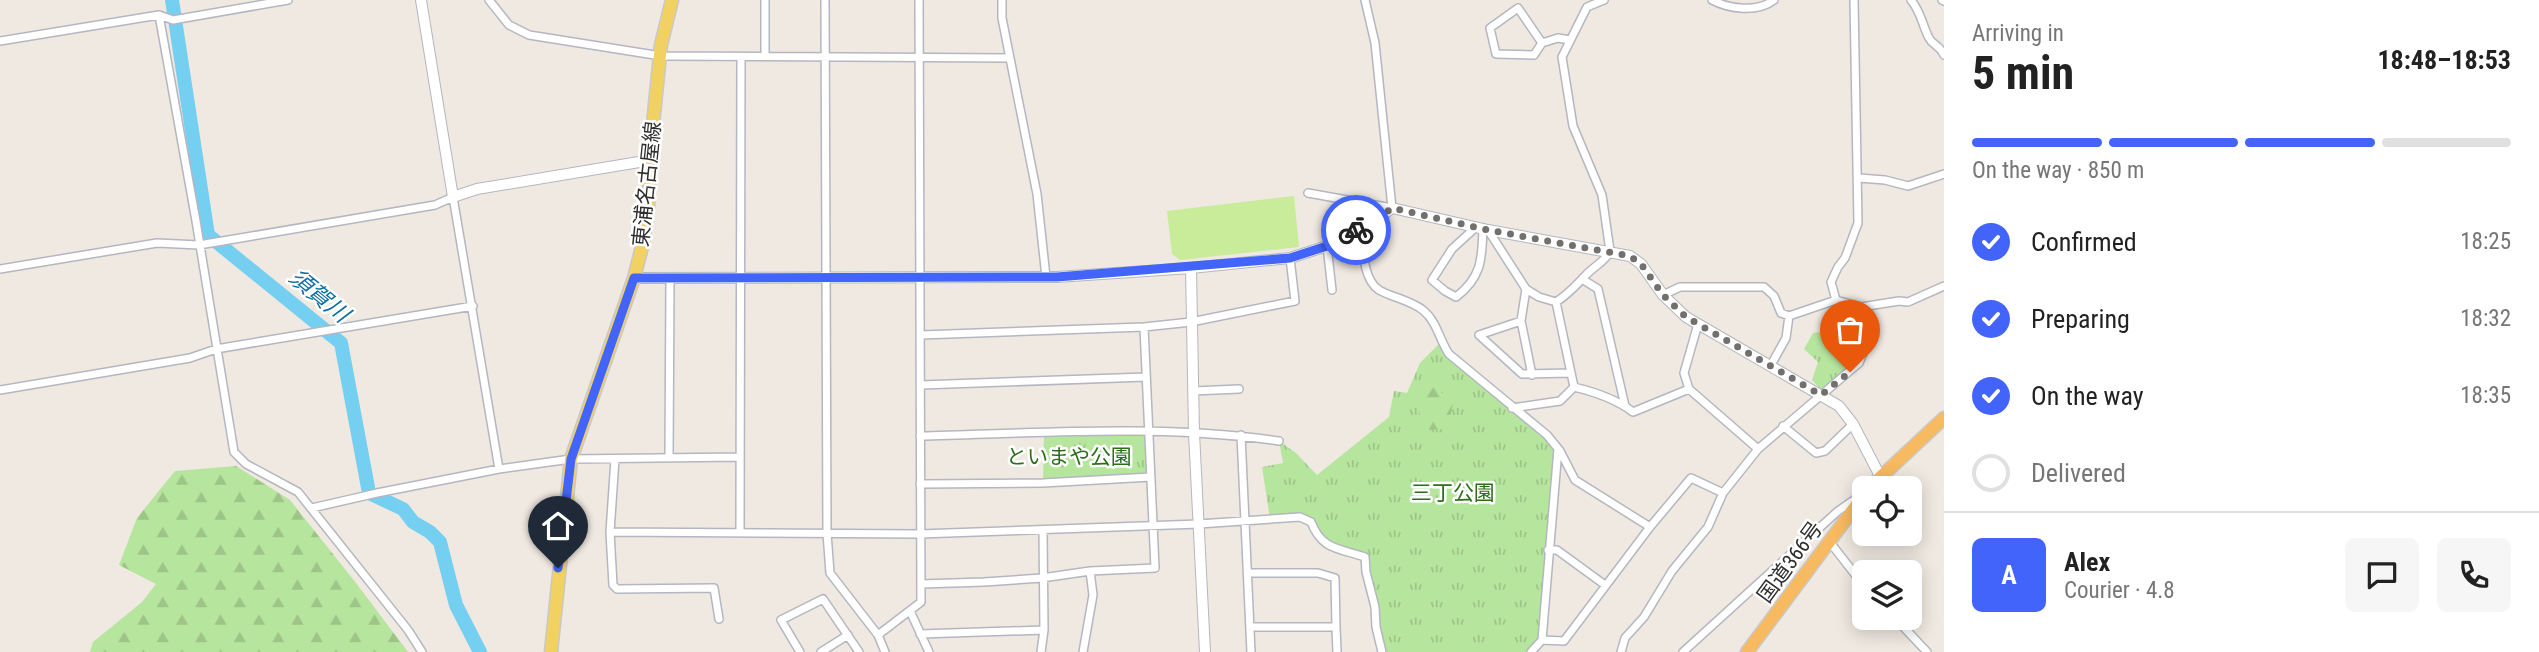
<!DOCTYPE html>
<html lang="en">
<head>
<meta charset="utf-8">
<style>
  :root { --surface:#fff; --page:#f6f6f6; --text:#222; --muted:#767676; --line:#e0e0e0; --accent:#4264fb }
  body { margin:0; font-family:"Roboto Condensed","Noto Sans JP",sans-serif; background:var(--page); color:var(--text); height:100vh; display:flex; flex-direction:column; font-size:26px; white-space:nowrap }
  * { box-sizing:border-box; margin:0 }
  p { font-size:23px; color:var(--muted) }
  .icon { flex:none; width:38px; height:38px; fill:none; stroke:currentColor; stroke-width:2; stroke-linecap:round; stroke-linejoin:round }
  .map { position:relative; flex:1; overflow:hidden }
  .side { display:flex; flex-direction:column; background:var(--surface); width:595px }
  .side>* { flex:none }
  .tools { position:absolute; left:1852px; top:476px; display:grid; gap:14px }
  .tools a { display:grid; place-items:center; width:70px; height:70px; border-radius:10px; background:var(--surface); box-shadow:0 4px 18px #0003; font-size:35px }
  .pin { position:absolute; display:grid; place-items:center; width:60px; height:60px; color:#fff; margin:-72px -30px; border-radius:50% 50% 50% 0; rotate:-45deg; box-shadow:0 0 7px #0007 }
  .pin .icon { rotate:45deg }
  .courier { position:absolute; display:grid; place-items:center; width:70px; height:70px; margin:-35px; border:5px solid #4264fb; border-radius:50%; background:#fff; color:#222; box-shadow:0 2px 9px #0007 }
  .summary em { font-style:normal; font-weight:700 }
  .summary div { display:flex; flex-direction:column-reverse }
  .summary { display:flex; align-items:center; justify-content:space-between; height:119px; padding:0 28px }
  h1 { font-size:46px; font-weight:700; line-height:52px }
  .bar { display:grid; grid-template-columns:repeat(4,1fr); gap:10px 7px; align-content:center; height:84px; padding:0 28px }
  .bar i { height:9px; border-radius:5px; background:var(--line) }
  .bar .active { background:var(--accent) }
  .bar p { grid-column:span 4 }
  .line { display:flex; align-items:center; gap:18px; padding:0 28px; border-top:2px solid var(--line) }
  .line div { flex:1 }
  .round { display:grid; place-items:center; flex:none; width:74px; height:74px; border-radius:10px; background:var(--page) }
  ol { padding:0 28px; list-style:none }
  li { display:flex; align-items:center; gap:21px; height:77px }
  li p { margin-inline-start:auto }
  li .icon { padding:7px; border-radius:50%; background:var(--accent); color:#fff; stroke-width:4 }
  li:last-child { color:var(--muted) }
  li i { width:38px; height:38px; border:4px solid var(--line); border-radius:50% }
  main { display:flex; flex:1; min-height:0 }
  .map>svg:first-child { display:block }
</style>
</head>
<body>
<main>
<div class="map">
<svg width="1944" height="652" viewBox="0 0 1944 652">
  <defs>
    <pattern id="grass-tufts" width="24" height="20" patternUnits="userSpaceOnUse" patternTransform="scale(1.75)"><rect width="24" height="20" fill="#b6e59e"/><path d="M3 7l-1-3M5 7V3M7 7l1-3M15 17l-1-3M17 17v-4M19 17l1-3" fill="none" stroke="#9dc588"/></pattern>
    <pattern id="forest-firs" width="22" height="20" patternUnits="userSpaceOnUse" patternTransform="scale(1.75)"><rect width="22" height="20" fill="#b6e59e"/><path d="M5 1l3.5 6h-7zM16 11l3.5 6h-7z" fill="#9dc588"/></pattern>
  </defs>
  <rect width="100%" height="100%" fill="#efe9e1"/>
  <!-- grass -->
  <path fill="url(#grass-tufts)" d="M 1835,324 L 1862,325 C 1866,369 1855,366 1822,391 L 1812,380 L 1818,362 L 1804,349 L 1813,333 L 1831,331 Z
    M 1441,342 L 1449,354 L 1558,449 L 1542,640 L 1531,652 L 1382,652 L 1365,557 L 1324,543 L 1311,522 L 1300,517 L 1270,519 L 1262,467 L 1283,463 L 1279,441 L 1296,453 L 1317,475 L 1389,417 L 1394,391 L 1407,393 L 1420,363 Z
    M 1148,429 L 1151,477 L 1043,483 L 1044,433 Z"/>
  <!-- forest -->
  <path fill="url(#forest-firs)" d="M 1435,386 L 1453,404 L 1447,429 L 1425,430 L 1419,412 L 1425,395 Z
    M 236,466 L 290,500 L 356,583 L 408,652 L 90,652 L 93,642 L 142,602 L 156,584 L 119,565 L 137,518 L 175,471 Z"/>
  <!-- pitch -->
  <path fill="#c9ec9a" d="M 1294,196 L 1299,247 L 1180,260 L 1172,254 L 1167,211 Z"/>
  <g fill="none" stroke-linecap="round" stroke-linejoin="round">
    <!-- river -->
    <path stroke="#75cff0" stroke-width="14" d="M 172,0 L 208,235 L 341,343 L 369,493 L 403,509 L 413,522 L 430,532 L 440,542 L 456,605 L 480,652"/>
    <!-- minor casing -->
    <g stroke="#b4b7c1" stroke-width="10">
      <path id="minor" d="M 489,0 L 509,25 L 529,35 L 661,56 L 1010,58
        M 765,0 L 765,56
        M 825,0 L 827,533 L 830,573 L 878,635 L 885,652
        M 1002,0 L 1002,18 L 1037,194 L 1046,277
        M 1712,0 C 1729,9 1757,13 1774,0
        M 1911,0 C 1921,12 1922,24 1929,38 C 1933,46 1939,44 1944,55
        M 1942,0 L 1944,1
        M 159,15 L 196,221 L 234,452 L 246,464 L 298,492 L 408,630 L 422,652
        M 0,41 L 159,15 L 173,20 L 288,0
        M 1542,43 L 1534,55 L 1496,54 L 1490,28 L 1518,8 L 1542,43 L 1558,38 L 1570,40
        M 1859,178 L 1885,180 L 1908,186 L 1944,174
        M 1308,193 L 1392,208 L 1375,43 L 1365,0
        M 1361,227 C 1363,246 1362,279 1379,290 C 1393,298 1411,300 1424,311 C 1437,322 1440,341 1449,354 L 1547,435 L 1560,451 L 1575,480 L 1650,527
        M 1476,227 L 1452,249 L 1432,280 L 1445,291 L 1456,297 C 1482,277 1482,259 1483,228
        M 1488,230 L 1526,289 L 1539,297 L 1556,302 C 1570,293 1575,286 1586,275 C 1594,266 1605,262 1610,251 L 1602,195 L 1573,126 L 1562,57 L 1587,7 L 1604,0
        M 1327,246 L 1332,290
        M 0,269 L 157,243 L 199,245 L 435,205 L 453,197 L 499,469
        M 1582,279 L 1598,289 L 1625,406
        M 1526,289 L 1521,321 L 1479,335 L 1522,374 L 1570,373
        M 1663,295 L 1680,287 L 1764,287 L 1774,296 L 1781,313 L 1789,316 L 1836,300 L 1861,307 L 1899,301 L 1908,302 L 1944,286
        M 1836,300 L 1831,282 L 1838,267 L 1845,258 L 1858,223 L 1854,0
        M 1556,302 L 1574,387
        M 1521,321 L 1532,375
        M 921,335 L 1144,327 L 1191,322 L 1295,301 L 1290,258
        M 1771,365 L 1786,338 L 1789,316
        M 921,385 L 1146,377
        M 1574,387 C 1595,392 1616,399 1633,412 L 1689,389 L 1684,373 L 1698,324
        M 1689,389 L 1758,449
        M 0,390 L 190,358 L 216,349 L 473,306
        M 1193,391 L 1239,389
        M 1512,408 L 1560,401 L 1574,387
        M 1783,426 L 1816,453 L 1825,451 L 1853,424
        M 1241,435 L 1251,652
        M 920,436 C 1040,433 1160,424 1279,441
        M 669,457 L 670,279
        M 615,459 L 610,532 L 613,585 L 617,589 L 714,588 L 719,619
        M 920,484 L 1043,483 L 1151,477
        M 312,508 L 377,493 L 499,469 L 571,459 L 740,457
        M 610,532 L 920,534 L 1199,524 L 1300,517 L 1311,522 C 1322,550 1338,548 1365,557 L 1366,572 L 1375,607 L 1376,627 L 1382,652
        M 740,533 L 741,58
        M 1829,541 L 1864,586
        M 1548,550 L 1557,550 L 1605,585
        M 1248,573 L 1318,573 L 1335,578 L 1336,627
        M 921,584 L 984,582 L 1042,578 L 1090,571 L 1155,568 L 1144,327
        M 910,611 L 929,652
        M 1895,618 L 1927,652
        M 1250,627 L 1336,627 L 1337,652
        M 920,634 L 1044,630
        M 878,635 L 921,602 L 919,0
        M 1542,640 L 1564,641 L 1650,527 L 1691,478 L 1723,493
        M 800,652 L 781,620 L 823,599 L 859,652
        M 821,652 L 848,635
        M 1041,652 L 1044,630 L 1043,530
        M 1083,652 L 1093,595 L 1090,571
        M 1531,652 L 1542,640 L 1558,449
        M 1621,652 L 1625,638 L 1644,617 L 1672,571 L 1708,527 L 1723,493 L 1758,449 L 1859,363 L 1864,351 L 1861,307
        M 1683,652 L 1838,511 L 1858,497"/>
    </g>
    <!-- tertiary casing -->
    <g stroke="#b4b7c1" stroke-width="12">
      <path id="tertiary" d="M 421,0 L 453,197 L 477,189 L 651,160
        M 1191,268 L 1194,433 L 1205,652
        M 634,278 L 1057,277 L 1191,268 L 1290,258 L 1327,246 L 1372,223 L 1392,208 L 1488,230 L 1630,256 L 1641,264 L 1663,295 L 1686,317 L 1839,406 L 1853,424 L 1880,476"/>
    </g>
    <!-- primary casing -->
    <g stroke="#c9c9c9" stroke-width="15">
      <path id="primary" d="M 551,652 L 571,459 L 634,278 L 643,243 L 648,207 L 652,134 L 661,45 L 672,0"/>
    </g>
    <!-- trunk casing -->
    <g stroke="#c9c9c9" stroke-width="15">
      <path id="trunk" d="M 1869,488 L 1944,418
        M 1747,652 L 1864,495"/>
    </g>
    <!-- minor -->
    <use href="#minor" stroke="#fff" stroke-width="7"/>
    <!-- tertiary -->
    <use href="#tertiary" stroke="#fff" stroke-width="10"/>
    <!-- primary -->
    <use href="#primary" stroke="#f2d163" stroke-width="12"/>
    <!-- trunk -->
    <use href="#trunk" stroke="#f8ba60" stroke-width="12"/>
  </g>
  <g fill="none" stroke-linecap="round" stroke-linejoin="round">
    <!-- done -->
    <path stroke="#726f6d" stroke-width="7" stroke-dasharray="0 12.6" d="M 1356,230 L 1372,223 L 1392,208 L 1488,230 L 1630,256 L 1641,264 L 1663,295 L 1686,317 L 1821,395 L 1850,372"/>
    <!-- route -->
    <path stroke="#4264fb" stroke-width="9" d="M 558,568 L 571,459 L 634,278 L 1057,277 L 1290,258 L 1327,246 L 1356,230"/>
  </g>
  <g text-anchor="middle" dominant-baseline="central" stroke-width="5" stroke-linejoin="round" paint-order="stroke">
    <!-- street labels -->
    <g font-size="21" fill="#2e2e2e" stroke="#fff">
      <text transform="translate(647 184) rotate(-84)">東浦名古屋線</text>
      <text transform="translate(1790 562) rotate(-54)">国道366号</text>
    </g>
    <!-- park labels -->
    <g font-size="21" fill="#2c6e1b" stroke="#fff">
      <text x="1069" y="457">といまや公園</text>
      <text x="1453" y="493">三丁公園</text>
    </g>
    <!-- water labels -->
    <g font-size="23" font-style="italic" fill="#0d6fa3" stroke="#fff">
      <text transform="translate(319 296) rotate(39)">須賀川</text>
    </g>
  </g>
</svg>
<div class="tools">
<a><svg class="icon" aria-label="locate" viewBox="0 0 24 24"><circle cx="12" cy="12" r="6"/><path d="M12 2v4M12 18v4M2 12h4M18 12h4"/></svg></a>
<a><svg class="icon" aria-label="layers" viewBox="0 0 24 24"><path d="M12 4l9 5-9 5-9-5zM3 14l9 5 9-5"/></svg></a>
</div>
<div class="pin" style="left:1850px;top:372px;background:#ea580c"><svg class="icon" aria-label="bag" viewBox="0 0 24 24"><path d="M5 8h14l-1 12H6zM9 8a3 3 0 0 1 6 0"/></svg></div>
<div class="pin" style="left:558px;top:568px;background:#1f2937"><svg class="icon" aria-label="home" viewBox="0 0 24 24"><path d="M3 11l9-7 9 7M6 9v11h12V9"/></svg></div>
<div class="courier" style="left:1356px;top:230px"><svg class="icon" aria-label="bike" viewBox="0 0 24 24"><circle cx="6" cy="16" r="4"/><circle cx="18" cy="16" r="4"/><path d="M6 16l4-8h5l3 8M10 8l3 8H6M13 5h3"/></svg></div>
</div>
<section class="side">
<div class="summary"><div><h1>5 min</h1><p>Arriving in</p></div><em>18:48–18:53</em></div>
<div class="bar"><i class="active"></i><i class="active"></i><i class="active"></i><i></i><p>On the way · 850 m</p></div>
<ol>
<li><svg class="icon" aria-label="check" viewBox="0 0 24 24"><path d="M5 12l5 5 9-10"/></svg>Confirmed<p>18:25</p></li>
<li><svg class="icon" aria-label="check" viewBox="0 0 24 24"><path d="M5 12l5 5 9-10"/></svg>Preparing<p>18:32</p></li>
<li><svg class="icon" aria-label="check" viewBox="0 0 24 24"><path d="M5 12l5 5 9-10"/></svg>On the way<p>18:35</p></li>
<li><i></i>Delivered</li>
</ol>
<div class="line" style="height:126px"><b class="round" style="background:var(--accent);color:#fff">A</b><div><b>Alex</b><p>Courier · 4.8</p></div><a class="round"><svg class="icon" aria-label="chat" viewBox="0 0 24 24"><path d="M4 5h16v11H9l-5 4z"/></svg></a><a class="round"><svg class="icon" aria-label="phone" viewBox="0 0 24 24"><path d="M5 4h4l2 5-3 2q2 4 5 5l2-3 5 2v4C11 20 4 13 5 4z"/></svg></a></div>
</section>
</main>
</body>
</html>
